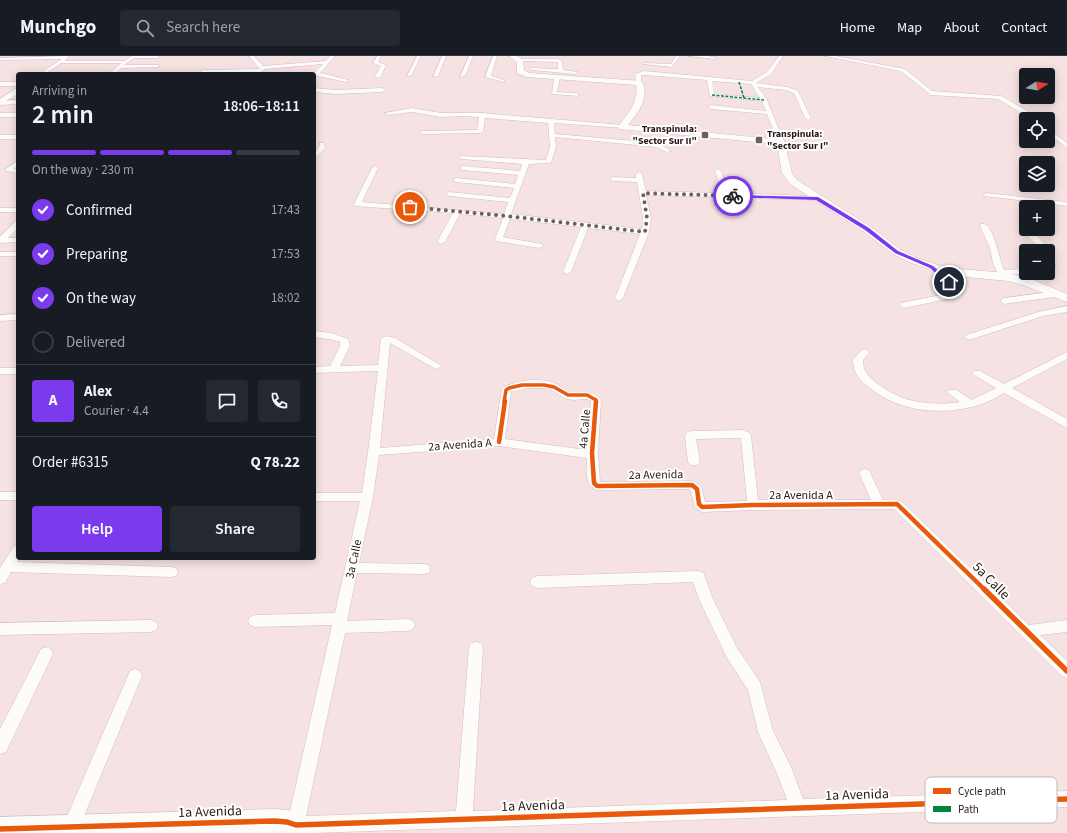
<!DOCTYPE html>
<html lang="en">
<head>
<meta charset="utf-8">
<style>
  :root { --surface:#171b24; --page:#242831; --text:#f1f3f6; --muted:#9ea1a6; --line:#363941; --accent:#7c3aed }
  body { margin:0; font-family:"Source Sans 3",sans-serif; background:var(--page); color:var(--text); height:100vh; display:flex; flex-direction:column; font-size:15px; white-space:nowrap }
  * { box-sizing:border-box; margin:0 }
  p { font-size:13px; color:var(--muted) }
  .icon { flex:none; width:22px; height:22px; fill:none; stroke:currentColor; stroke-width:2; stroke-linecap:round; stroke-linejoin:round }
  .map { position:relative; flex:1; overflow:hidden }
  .sheet { position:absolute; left:16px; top:16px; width:300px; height:488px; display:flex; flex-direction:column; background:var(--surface); border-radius:4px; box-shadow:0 2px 10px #0003 }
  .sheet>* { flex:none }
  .needle { width:26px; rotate:79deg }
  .buttons { position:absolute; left:1019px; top:12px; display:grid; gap:8px }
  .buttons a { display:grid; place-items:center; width:36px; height:36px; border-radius:4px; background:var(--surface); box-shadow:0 2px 10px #0003; font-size:20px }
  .pin { position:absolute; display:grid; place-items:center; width:34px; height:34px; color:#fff; margin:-17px; border:2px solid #fff; border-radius:50%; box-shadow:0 1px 4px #0007 }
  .courier { position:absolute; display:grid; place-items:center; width:40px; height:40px; margin:-20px; border:3px solid #7c3aed; border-radius:50%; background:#fff; color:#222; box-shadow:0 1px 5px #0007 }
  .overview em { font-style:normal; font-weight:600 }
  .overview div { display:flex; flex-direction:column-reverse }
  .overview { display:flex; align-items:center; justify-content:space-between; height:68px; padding:0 16px }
  h1 { font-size:26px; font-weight:600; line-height:30px }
  .bar { display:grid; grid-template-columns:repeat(4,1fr); gap:6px 4px; align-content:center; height:48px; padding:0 16px }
  .bar i { height:5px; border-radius:3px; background:var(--line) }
  .bar .selected { background:var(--accent) }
  .bar p { grid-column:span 4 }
  .line { display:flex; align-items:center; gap:10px; padding:0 16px; border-top:1px solid var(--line) }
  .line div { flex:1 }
  .round { display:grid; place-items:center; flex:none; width:42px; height:42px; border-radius:4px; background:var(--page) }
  ol { padding:0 16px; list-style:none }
  li { display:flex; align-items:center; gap:12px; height:44px }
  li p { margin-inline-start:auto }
  li .icon { padding:4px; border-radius:50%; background:var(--accent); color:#fff; stroke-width:4 }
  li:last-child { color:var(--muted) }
  li i { width:22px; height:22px; border:2px solid var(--line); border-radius:50% }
  .action { display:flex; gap:8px; margin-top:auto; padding:8px 16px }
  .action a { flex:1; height:46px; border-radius:4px; background:var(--accent); color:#fff; font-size:16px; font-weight:600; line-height:46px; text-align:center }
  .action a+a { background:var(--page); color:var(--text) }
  header { display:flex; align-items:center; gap:24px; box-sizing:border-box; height:56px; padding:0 20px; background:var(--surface); border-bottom:1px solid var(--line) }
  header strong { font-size:19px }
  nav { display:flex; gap:22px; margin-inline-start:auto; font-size:14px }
  .search { width:280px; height:36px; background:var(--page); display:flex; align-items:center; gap:10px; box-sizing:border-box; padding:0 14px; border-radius:4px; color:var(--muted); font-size:15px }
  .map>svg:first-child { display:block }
</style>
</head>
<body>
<header>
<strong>Munchgo</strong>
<div class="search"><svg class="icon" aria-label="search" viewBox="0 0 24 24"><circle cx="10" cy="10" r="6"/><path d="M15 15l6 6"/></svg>Search here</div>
<nav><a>Home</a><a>Map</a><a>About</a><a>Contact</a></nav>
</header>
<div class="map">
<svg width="1067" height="777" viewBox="0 0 1067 777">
  <rect width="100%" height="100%" fill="#f6e2e3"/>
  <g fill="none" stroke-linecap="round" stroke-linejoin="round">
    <!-- street casing -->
    <g stroke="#d0bfc0" stroke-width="1">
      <path id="street" d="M 69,0 L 65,5 L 124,5 L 132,0 L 160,0 L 158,2 L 134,2 L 124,9 L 158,9 L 160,10 L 158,11 L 121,12 L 115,18 L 109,18 L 121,7 L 61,7 L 45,18 L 39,18 L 62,3 L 0,4 L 0,2 Z
        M 249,0 L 254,0 L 263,10 L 326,5 L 330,0 L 335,0 L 320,17 L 349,24 L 346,26 L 314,19 L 314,17 L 323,8 L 265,13 L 258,18 L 203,18 L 200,16 L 203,14 L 260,13 Z
        M 377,0 L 381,0 L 378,6 L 386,9 L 381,20 L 378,22 L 375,20 L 381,10 L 373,7 Z
        M 417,0 L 421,0 L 411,20 L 407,20 Z
        M 442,0 L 446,0 L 438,20 L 433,21 Z
        M 469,0 L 473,0 L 465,20 L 460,21 Z
        M 493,0 L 497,0 L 491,20 L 504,24 L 504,26 L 485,21 Z
        M 676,0 L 680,0 L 672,11 L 643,8 L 645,7 L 671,8 Z
        M 689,0 L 708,0 L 717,2 L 715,3 Z
        M 779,0 L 783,0 L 771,18 L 756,27 L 787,31 L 798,35 L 811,62 L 808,64 L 805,62 L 794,37 L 786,34 L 758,31 L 767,44 L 784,86 L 781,88 L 778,86 L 767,58 L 711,53 L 708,51 L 711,49 L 766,55 L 762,45 L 710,40 L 707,24 L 644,19 L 641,19 L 641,28 L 636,27 L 635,18 L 644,15 L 752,25 L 767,16 ZM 712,25 L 751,28 L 760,42 L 714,38 Z
        M 825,0 L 835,0 L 905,13 L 932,35 L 1001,40 L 1026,54 L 1038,63 L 1031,63 L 998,43 L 931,39 L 901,15 Z
        M 519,3 L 558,3 L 562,5 L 563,14 L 578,16 L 575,18 L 532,14 L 530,13 L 530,12 L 558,13 L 558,6 L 521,5 Z
        M 557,20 L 560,22 L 557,36 L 576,37 L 578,38 L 578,40 L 552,38 L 554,22 Z
        M 314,32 L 336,34 L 382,32 L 385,34 L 382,36 L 336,38 L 314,36 Z
        M 18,44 L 18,48 L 0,49 L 0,45 Z
        M 412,52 L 441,57 L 482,57 L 622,69 L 625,71 L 624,72 L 554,67 L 555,78 L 657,87 L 672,95 L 667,96 L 656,91 L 555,81 L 556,91 L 551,107 L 529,108 L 511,158 L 642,173 L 643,162 L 637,126 L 613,125 L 610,123 L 613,121 L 636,122 L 636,118 L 639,116 L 642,118 L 646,135 L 722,137 L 715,115 L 718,113 L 721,115 L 729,137 L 816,140 L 820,142 L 816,144 L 646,139 L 651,162 L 649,176 L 623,242 L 619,245 L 615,242 L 640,178 L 588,172 L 571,216 L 567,218 L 563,216 L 581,171 L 510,163 L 503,181 L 542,188 L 543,190 L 539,192 L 496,185 L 495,183 L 503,162 L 460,158 L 445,186 L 441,188 L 437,186 L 453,157 L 355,150 L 354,148 L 372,112 L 375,110 L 378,112 L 362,146 L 504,158 L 508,146 L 449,140 L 446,138 L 449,136 L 510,142 L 514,132 L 456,126 L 453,124 L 456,122 L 515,128 L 518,119 L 463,114 L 460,112 L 463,110 L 520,115 L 522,108 L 462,103 L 459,101 L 460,100 L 546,104 L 550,91 L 548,67 L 485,62 L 483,75 L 481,77 L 423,78 L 421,77 L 421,75 L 477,74 L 479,61 L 462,60 L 441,61 L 412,56 L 388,59 L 385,57 Z
        M 0,57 L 18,57 L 18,61 L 0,61 Z
        M 1048,72 L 1067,87 L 1067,92 L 1048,77 Z
        M 0,79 L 18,79 L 18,83 L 0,83 Z
        M 320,87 L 324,87 L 325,92 L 314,103 L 314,97 L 319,92 Z
        M 18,104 L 18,109 L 14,113 L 18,113 L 18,117 L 6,115 L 6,113 Z
        M 986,137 L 1067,146 L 1067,150 L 984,140 L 983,139 Z
        M 0,152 L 18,152 L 18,156 L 0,156 Z
        M 15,166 L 18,166 L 18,172 L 8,182 L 18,182 L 18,186 L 0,187 L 0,181 Z
        M 981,168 L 984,168 C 995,172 999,204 1004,214 L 1026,213 L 1026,217 L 1028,217 L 1007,219 L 1008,221 L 1007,223 L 1001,223 L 993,208 L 990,192 L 980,170 Z
        M 1028,176 L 1034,176 L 1049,193 L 1056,205 L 1054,214 L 1048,215 L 1048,195 L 1042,195 L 1028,180 Z
        M 0,196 L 18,196 L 18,200 L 0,200 Z
        M 929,209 L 935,209 L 958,229 L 961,234 L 952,242 L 904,252 L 901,251 L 900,249 L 901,247 L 946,238 L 953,234 L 929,213 Z
        M 1059,235 L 1063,238 L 1062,240 L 1004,248 L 1000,245 L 1004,242 Z
        M 1067,250 L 1067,256 L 1043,260 L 969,284 L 964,281 L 966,279 L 1038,256 Z
        M 18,258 L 18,264 L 0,265 L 0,259 Z
        M 314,275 L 331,277 L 348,283 L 350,290 L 340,310 L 378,309 L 381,283 L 386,280 L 395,282 L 442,310 L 437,313 L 434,312 L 390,287 L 380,392 L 494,383 L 502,332 C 516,324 542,321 557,328 C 561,331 565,335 570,337 C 582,340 593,332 601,344 L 598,397 L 600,426 L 692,425 L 701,430 L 705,446 L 747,445 L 741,382 L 696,383 L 700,406 L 698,409 L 690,409 L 688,406 L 685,381 L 687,376 L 691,375 L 743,374 L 750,377 L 751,380 L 758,444 L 871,444 L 859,417 L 861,414 L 865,413 L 869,414 L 883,444 L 901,445 L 1029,569 L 1067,564 L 1067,576 L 1040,579 L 1067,605 L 1067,622 L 1062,620 L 894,453 L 753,454 L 702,456 L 695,451 L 691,435 L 689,433 L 597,434 C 584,430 587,413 587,402 L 499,390 L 379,399 L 373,441 L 359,507 L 424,508 L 429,509 L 430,513 L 429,517 L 424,518 L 357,517 L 347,565 L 408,563 L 413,565 L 415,569 L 413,573 L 408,575 L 345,577 L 306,760 L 456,755 L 469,592 L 471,587 L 476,586 L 481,587 L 483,592 L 473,755 L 787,744 L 778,720 L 758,676 L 748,634 L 727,602 L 699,543 L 693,526 L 537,532 L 532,530 L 530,526 L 532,522 L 537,520 L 698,515 L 703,516 L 713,543 L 737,592 L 760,626 L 773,675 L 791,711 L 803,743 L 1067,735 L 1067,751 L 312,777 L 295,777 L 290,775 L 287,769 L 332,569 L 255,571 L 250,569 L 248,565 L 250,561 L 255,559 L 335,557 L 360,445 L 314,445 L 314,437 L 362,437 L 368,396 L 378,315 L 314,317 L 314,311 L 330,310 L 340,290 L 340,286 L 329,283 L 314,281 ZM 529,332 L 548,332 L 564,342 L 573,344 L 587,343 L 591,345 L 587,394 L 505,383 L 511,336 Z
        M 865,293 L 870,296 L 863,304 C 863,316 869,321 878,328 C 902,347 931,350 960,346 L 947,336 L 948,334 L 956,334 L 972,344 L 996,332 L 974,319 L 972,317 L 974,315 L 980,315 L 1004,328 L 1067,296 L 1067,303 L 1012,332 L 1067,363 L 1067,372 L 1004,337 C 997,341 990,345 982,348 C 946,360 901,357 871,333 C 860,324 853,318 853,303 L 862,294 Z
        M 0,312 L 18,312 L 18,318 L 0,318 Z
        M 0,436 L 18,436 L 18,444 L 0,444 Z
        M 18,489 L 18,502 L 20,502 L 17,506 L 171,511 L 176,512 L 178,516 L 176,520 L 171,521 L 11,516 L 5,527 L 0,528 L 0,512 L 14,490 Z
        M 151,564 L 156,566 L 158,570 L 156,574 L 151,576 L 0,579 L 0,567 Z
        M 46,591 L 51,593 L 53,598 L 6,696 L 0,698 L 0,673 L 41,593 Z
        M 135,613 L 140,615 L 142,620 L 77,777 L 65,777 L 62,771 L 65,765 L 130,615 Z"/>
    </g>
    <!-- secondary casing -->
    <g stroke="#d0bfc0" stroke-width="1">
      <path id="secondary" d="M 509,0 L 517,0 L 523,4 L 524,14 L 529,17 L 642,25 C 650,42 638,57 628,69 L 784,84 L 792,117 L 797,124 L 871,171 L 901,194 L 917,202 L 947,212 L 1008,217 L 1031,223 L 1067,238 L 1067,246 L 1023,229 L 1008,225 L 946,219 L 909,206 L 893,198 L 863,175 L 790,128 L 782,117 L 777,88 L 619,73 L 618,71 C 627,58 639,47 636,29 L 527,21 L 517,17 L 517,6 Z
        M 0,26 L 18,26 L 18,30 L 0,30 Z
        M 15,33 L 18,33 L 18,38 L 0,48 L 0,43 Z
        M 275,753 L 287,754 L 305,760 L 308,769 L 308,777 L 0,777 L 0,761 Z"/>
    </g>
    <!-- street -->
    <use href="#street" fill="#fefbfb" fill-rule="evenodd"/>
    <!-- secondary -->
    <use href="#secondary" fill="#fefbfb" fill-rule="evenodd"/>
    <!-- quiet -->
    <path stroke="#00873e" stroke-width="1.5" stroke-dasharray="3 1.5" stroke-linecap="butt" d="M 739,26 L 744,42
      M 712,39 L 764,44"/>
    <!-- cycleway-far2 casing -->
    <g stroke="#fff" stroke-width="5.5">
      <path id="cycleway-far2" d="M 504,346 L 506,334 L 509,332 L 522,329 L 544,329 L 554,331 L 568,339 L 587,339 L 596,344 L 596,346"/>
    </g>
    <!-- cycleway-far1 casing -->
    <g stroke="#fff" stroke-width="7">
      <path id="cycleway-far1" d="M 596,345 L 592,397 L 594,427 L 597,430 L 692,429 L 697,433 L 699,448 L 702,451 L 753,449 L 897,448 L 985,534
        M 499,386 L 505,345"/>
    </g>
    <!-- cycleway casing -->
    <g stroke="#fff" stroke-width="8">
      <path id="cycleway" d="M 984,533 L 1067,615
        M 0,773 L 275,765 L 287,766 L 296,769 L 1067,743"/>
    </g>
    <!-- cycleway-far2 -->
    <use href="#cycleway-far2" stroke="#e8590c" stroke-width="3.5"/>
    <!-- cycleway-far1 -->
    <use href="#cycleway-far1" stroke="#e8590c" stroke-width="4.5"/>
    <!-- cycleway -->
    <use href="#cycleway" stroke="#e8590c" stroke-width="5.5"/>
  </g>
  <!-- route -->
  <path fill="#7c3aed" d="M 733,139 L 818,141 L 869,172 L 898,195 L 933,210 L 952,226 L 947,228 L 930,212 L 895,197 L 865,174 L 816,144 L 732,141 Z"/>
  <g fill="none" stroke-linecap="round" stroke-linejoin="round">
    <!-- done -->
    <path stroke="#705f60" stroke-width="4" stroke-dasharray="0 7.2" d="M 410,151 L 507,160 L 645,176 L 647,162 L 643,137 L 733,140"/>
  </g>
  <!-- markers -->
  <g fill="#705f60" stroke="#fff" stroke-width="1.5">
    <rect x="701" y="75" width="8" height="8" rx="2"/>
    <rect x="755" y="80" width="8" height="8" rx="2"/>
  </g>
  <g text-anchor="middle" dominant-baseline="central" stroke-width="4" stroke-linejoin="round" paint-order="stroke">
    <!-- far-poi labels -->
    <g font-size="10" font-weight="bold" fill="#281819" stroke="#fff" text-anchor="end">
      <text x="697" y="73">Transpinula:<tspan x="697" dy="12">"Sector Sur II"</tspan></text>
      <text x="767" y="78" text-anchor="start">Transpinula:<tspan x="767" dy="12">"Sector Sur I"</tspan></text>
    </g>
    <!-- street labels -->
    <g font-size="12" fill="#281819" stroke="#fff">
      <text transform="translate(585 373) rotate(-85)">4a Calle</text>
      <text transform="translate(460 389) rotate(-4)">2a Avenida A</text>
      <text transform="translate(656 419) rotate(-1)">2a Avenida</text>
      <text x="801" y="439">2a Avenida A</text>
      <text transform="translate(354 503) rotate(-78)">3a Calle</text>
    </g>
    <!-- near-street labels -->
    <g font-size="14" fill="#281819" stroke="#fff">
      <text transform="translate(991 525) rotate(45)">5a Calle</text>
      <text transform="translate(857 739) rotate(-2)">1a Avenida</text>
      <text transform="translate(533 750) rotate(-2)">1a Avenida</text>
      <text transform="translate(210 756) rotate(-2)">1a Avenida</text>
    </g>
  </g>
  <!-- legend -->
  <rect x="925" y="721" width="132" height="46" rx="6" fill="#fff" stroke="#bebaba" stroke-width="1"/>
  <rect x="933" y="732" width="18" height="6" fill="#e8590c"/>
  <rect x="933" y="750" width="18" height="6" fill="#00873e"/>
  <g font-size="11" fill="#281819">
    <text x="958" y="739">Cycle path</text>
    <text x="958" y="757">Path</text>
  </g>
</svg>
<div class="buttons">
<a><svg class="needle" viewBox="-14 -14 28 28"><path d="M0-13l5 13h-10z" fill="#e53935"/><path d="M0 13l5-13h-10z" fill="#9ea1a6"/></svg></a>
<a><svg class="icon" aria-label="locate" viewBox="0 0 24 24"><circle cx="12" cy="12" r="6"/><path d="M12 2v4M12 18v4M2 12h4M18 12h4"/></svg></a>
<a><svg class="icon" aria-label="layers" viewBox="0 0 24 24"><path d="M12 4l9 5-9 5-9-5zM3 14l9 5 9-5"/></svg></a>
<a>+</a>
<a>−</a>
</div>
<div class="pin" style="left:410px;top:151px;background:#ea580c"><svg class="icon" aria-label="bag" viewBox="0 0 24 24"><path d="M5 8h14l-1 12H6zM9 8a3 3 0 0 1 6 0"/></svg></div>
<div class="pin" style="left:949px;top:226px;background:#1f2937"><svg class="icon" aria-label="home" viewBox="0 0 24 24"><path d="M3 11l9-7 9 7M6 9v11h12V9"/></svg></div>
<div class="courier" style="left:733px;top:140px"><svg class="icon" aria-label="bike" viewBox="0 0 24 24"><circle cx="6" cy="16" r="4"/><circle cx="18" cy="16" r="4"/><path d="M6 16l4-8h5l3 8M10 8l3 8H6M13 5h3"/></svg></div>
<section class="sheet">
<div class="overview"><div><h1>2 min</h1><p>Arriving in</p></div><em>18:06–18:11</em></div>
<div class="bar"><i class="selected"></i><i class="selected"></i><i class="selected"></i><i></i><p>On the way · 230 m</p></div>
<ol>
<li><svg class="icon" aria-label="check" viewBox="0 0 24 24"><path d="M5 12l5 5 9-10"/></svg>Confirmed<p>17:43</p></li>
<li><svg class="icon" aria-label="check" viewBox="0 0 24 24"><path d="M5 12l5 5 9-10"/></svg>Preparing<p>17:53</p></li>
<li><svg class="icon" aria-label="check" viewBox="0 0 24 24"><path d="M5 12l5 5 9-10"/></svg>On the way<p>18:02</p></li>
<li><i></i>Delivered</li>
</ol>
<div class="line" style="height:72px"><b class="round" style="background:var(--accent);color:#fff">A</b><div><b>Alex</b><p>Courier · 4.4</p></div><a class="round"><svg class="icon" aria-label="chat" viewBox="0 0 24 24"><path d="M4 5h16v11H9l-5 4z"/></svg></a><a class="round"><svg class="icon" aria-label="phone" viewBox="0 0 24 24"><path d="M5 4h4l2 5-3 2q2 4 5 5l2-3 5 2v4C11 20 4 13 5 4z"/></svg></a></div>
<div class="line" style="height:52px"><div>Order #6315</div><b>Q 78.22</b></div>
<div class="action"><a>Help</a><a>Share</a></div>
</section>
</div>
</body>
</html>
